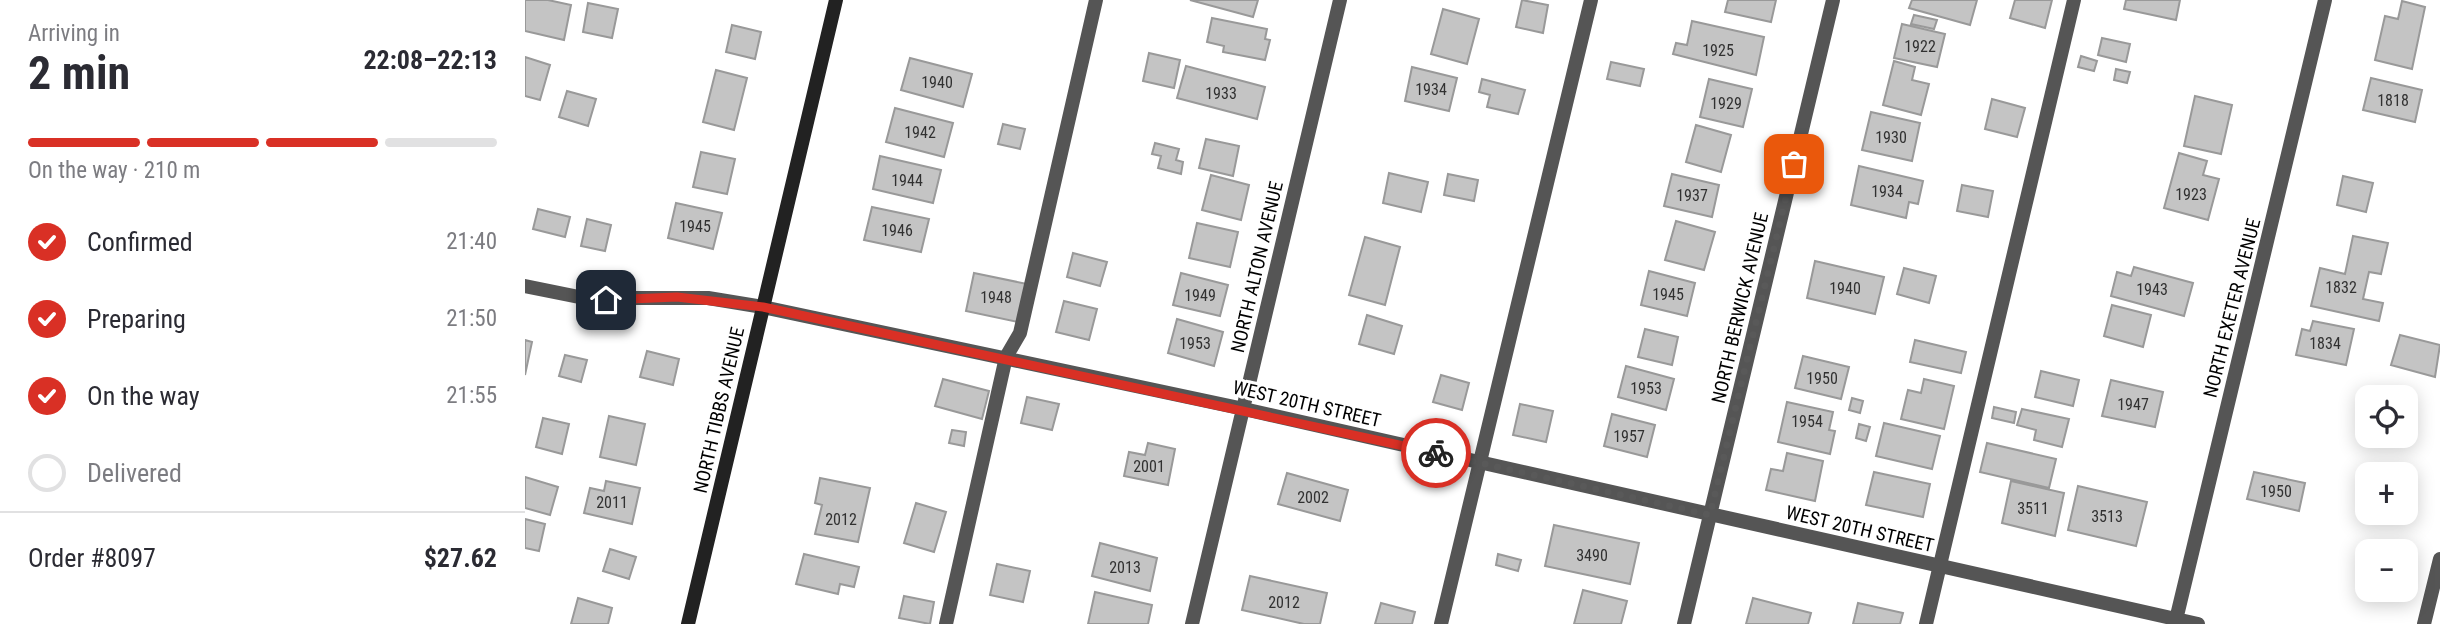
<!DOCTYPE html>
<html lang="en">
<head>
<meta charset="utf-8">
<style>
  :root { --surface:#fff; --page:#f2f2f3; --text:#2b2b33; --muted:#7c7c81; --line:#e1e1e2; --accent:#d93025 }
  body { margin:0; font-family:"Roboto Condensed",sans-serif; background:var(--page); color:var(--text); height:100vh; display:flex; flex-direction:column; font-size:26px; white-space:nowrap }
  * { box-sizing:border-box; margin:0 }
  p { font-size:23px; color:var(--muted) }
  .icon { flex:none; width:38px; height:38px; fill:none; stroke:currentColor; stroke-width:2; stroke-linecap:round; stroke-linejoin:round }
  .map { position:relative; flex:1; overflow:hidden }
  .details { display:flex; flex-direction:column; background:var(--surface); width:525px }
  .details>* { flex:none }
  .fabs { position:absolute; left:1830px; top:385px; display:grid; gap:14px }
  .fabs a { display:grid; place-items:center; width:63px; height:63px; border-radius:14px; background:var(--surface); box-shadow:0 4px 18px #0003; font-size:35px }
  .pin { position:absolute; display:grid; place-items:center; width:60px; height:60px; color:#fff; margin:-30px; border-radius:14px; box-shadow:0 4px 10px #0006 }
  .courier { position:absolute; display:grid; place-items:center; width:70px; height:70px; margin:-35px; border:5px solid #d93025; border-radius:50%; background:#fff; color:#222; box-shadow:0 2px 9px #0007 }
  .head em { font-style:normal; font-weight:700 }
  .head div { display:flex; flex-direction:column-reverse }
  .head { display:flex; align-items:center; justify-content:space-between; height:119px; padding:0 28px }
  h1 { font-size:46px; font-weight:700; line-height:52px }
  .bar { display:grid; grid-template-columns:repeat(4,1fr); gap:10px 7px; align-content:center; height:84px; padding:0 28px }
  .bar i { height:9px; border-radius:5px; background:var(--line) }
  .bar .current { background:var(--accent) }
  .bar p { grid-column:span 4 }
  .line { display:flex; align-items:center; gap:18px; padding:0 28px; border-top:2px solid var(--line) }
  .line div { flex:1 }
  ol { padding:0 28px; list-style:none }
  li { display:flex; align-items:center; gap:21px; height:77px }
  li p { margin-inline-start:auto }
  li .icon { padding:7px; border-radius:50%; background:var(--accent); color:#fff; stroke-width:4 }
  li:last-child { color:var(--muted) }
  li i { width:38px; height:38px; border:4px solid var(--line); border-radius:50% }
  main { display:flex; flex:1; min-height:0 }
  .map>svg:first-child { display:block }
</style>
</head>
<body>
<main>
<section class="details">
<div class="head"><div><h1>2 min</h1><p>Arriving in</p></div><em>22:08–22:13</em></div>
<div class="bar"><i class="current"></i><i class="current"></i><i class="current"></i><i></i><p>On the way · 210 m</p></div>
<ol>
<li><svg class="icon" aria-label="check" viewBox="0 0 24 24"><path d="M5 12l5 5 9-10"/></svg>Confirmed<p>21:40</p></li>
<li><svg class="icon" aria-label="check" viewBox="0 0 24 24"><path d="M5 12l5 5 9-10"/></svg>Preparing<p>21:50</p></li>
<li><svg class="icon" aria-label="check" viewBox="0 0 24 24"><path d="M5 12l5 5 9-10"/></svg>On the way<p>21:55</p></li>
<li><i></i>Delivered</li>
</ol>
<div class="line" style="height:91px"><div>Order #8097</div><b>$27.62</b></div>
</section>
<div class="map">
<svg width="1915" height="624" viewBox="0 0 1915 624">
  <rect width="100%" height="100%" fill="#fff"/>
  <!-- building -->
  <path fill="#c4c4c4" stroke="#999" stroke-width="2" d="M 0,0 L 23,0 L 46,5 L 39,40 L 0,31 Z
    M 665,0 L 733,0 L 728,17 Z
    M 997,0 L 1023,5 L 1018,33 L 991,27 Z
    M 1203,0 L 1251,0 L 1246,22 L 1200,12 Z
    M 1387,0 L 1452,0 L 1445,25 L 1384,8 Z
    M 1490,0 L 1527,0 L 1520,28 L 1485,18 Z
    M 1601,0 L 1655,0 L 1651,20 L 1599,9 Z
    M 1877,1 L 1900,7 L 1887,69 L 1850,60 L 1860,16 L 1873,19 Z
    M 63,3 L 93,9 L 87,38 L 58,32 Z
    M 918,9 L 954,19 L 942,64 L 906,54 Z
    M 1389,15 L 1412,20 L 1409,29 L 1386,24 Z
    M 687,18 L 742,29 L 740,39 L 745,40 L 740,60 L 698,52 L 699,46 L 682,42 Z
    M 1167,21 L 1239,37 L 1231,75 L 1148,54 L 1151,43 L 1162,45 Z
    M 1377,24 L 1420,34 L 1412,67 L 1369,58 Z
    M 207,25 L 236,32 L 230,59 L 201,52 Z
    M 1577,38 L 1605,44 L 1601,62 L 1573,55 Z
    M 624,53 L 655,60 L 649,88 L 618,81 Z
    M 1556,56 L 1572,61 L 1569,71 L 1553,67 Z
    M 0,57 L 25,65 L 15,100 L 0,96 Z
    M 385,58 L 447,74 L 438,107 L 376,90 Z
    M 1369,61 L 1390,67 L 1387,80 L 1404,84 L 1396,115 L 1358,105 Z
    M 1086,62 L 1119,69 L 1115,86 L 1082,79 Z
    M 661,66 L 740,87 L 732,119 L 652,98 Z
    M 887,67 L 932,78 L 924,111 L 880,101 Z
    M 1591,69 L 1605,72 L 1602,83 L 1589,80 Z
    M 191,70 L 222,78 L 209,130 L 178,122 Z
    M 1846,78 L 1897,90 L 1890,122 L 1838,110 Z
    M 957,79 L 1000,90 L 993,114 L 962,107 L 965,95 L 954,92 Z
    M 1184,79 L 1227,89 L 1218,127 L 1175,117 Z
    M 42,91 L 71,99 L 63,126 L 34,117 Z
    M 1670,96 L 1707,105 L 1696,154 L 1659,146 Z
    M 1467,99 L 1500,108 L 1492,137 L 1460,129 Z
    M 370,108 L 428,123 L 419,157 L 361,142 Z
    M 1346,112 L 1395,123 L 1387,161 L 1337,150 Z
    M 478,124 L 500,129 L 495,149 L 473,144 Z
    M 1171,125 L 1206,135 L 1196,172 L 1161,162 Z
    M 681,139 L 714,146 L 708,176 L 674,168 Z
    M 630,143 L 654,149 L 651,160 L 658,162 L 656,174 L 633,168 L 636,156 L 627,154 Z
    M 176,152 L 210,159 L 202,194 L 168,187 Z
    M 1654,153 L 1682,161 L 1678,175 L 1694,179 L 1683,220 L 1639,208 Z
    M 355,156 L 416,170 L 408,203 L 348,189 Z
    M 1334,166 L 1398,181 L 1393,204 L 1384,202 L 1381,218 L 1326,205 Z
    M 864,173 L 903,182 L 896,212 L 858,203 Z
    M 923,174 L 953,180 L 949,201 L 919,195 Z
    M 1147,174 L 1194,185 L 1187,217 L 1139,206 Z
    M 686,175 L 724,185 L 716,220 L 677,210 Z
    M 1818,176 L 1848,183 L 1841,212 L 1812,205 Z
    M 1437,185 L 1468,191 L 1463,217 L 1432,211 Z
    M 151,203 L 197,213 L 188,249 L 143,238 Z
    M 347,207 L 404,219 L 396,252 L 339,240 Z
    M 13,209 L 45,217 L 40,237 L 8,229 Z
    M 62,219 L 86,225 L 80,251 L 56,246 Z
    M 1151,221 L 1190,232 L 1179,270 L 1140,260 Z
    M 672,223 L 713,232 L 705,267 L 664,258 Z
    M 1828,236 L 1863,243 L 1856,274 L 1844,272 L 1838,299 L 1858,303 L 1854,321 L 1786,306 L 1795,268 L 1820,274 Z
    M 840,237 L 875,247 L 860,305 L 824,295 Z
    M 548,253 L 582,262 L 575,286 L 542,277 Z
    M 1290,261 L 1359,277 L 1350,314 L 1282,298 Z
    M 1609,267 L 1668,283 L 1659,316 L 1586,296 L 1592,272 L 1606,276 Z
    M 1379,268 L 1411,276 L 1404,303 L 1372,294 Z
    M 1124,271 L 1170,283 L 1162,316 L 1116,305 Z
    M 449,273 L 502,284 L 493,322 L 441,311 Z
    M 656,273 L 703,285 L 695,316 L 648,305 Z
    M 539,301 L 572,309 L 564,340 L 531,332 Z
    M 1587,305 L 1626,315 L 1618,347 L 1579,336 Z
    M 842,315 L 877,326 L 869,354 L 834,344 Z
    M 652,319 L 698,332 L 689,366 L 643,353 Z
    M 1788,321 L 1829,329 L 1821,365 L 1771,355 L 1777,329 L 1785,331 Z
    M 1120,329 L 1153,337 L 1147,365 L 1113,357 Z
    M 1875,335 L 1915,345 L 1910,377 L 1866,365 Z
    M 0,340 L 7,342 L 0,375 Z
    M 1390,340 L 1441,352 L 1436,373 L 1385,362 Z
    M 122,351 L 154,359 L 148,385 L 115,377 Z
    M 40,355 L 62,360 L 56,382 L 34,376 Z
    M 1278,356 L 1324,367 L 1316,399 L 1270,388 Z
    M 1101,366 L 1149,379 L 1141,410 L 1093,397 Z
    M 1516,371 L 1554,380 L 1548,406 L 1510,397 Z
    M 916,375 L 944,383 L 937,410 L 908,402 Z
    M 418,379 L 464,391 L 457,419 L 410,406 Z
    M 1399,379 L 1429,386 L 1419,429 L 1376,419 L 1383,390 L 1396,393 Z
    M 1586,380 L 1638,392 L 1630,427 L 1577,416 Z
    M 502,397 L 534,404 L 527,430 L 496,423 Z
    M 1327,398 L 1338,401 L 1335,413 L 1324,410 Z
    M 1262,402 L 1308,412 L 1304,430 L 1310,431 L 1305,454 L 1253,442 Z
    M 995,404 L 1028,411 L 1021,442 L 988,435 Z
    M 1469,407 L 1491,412 L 1489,423 L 1467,418 Z
    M 1497,409 L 1544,419 L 1537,447 L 1509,440 L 1511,430 L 1492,425 Z
    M 1087,414 L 1130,425 L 1122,457 L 1079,446 Z
    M 84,416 L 120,424 L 111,465 L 75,457 Z
    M 18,418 L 44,424 L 37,454 L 11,447 Z
    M 1359,423 L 1415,436 L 1407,469 L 1351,456 Z
    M 1334,424 L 1345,427 L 1341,441 L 1331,438 Z
    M 427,430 L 441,432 L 439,446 L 424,443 Z
    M 623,443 L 650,449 L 643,485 L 599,476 L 604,452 L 620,455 Z
    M 1462,443 L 1531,459 L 1524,488 L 1455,472 Z
    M 1262,453 L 1298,461 L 1290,501 L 1241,490 L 1246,469 L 1258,471 Z
    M 1349,472 L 1405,484 L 1398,517 L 1341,505 Z
    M 1729,472 L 1780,483 L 1774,511 L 1722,499 Z
    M 762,473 L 823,490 L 815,521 L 753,504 Z
    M 0,477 L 33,487 L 25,515 L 0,508 Z
    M 295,478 L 345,488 L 333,542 L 290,534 L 297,505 L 290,503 Z
    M 81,481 L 115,488 L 107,524 L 59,513 L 65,488 L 79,491 Z
    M 1486,481 L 1539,493 L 1530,536 L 1477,523 Z
    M 1553,486 L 1622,502 L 1611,546 L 1543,530 Z
    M 391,503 L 421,512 L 409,552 L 379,543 Z
    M 0,519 L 20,524 L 14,551 L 0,548 Z
    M 1029,525 L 1114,543 L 1105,584 L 1020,566 Z
    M 575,543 L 632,558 L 625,591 L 567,576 Z
    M 85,549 L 111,557 L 104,579 L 78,571 Z
    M 279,554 L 334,567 L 329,587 L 315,584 L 313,594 L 271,584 Z
    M 973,554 L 996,560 L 993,571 L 971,565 Z
    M 472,564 L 505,571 L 498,602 L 465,595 Z
    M 725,576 L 802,593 L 795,624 L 779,624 L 717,610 Z
    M 1058,590 L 1102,601 L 1096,624 L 1049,624 Z
    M 570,592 L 627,605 L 623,624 L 563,624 Z
    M 379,596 L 409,602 L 405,624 L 374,618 Z
    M 53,598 L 87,608 L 83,624 L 46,624 Z
    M 1228,598 L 1286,613 L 1283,624 L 1221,624 Z
    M 856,603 L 890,612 L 887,624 L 850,624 Z
    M 1333,603 L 1378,613 L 1375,624 L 1328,624 Z"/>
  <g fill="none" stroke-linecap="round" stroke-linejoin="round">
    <!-- lane -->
    <path stroke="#555" stroke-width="14" d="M 421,624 L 481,357 L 495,333 L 571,0
      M 916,624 L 1066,0
      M 1401,624 L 1549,0
      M 1899,624 L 1915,559"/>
    <!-- street -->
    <path stroke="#555" stroke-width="14" d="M 0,286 L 59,298 L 183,298 L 238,307 L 719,409 L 1673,624
      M 667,624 L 815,0
      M 1159,624 L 1308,0
      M 1650,624 L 1800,0"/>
    <!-- secondary -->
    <path stroke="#222" stroke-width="14" d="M 163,624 L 311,0"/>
  </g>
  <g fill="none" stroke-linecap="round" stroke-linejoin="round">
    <!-- done -->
    <path stroke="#595959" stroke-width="7" stroke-dasharray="0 12.6" d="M 911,453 L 1185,515 L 1269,164"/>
    <!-- route -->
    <path stroke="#d93025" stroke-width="9" d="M 81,300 L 152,297 L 238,307 L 911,453"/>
  </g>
  <g text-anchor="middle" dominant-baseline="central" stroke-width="6" stroke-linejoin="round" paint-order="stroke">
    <!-- number labels -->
    <g font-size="16" fill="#313131">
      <text x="1395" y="46">1922</text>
      <text x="1193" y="50">1925</text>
      <text x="412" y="82">1940</text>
      <text x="906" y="89">1934</text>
      <text x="696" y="93">1933</text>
      <text x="1868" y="100">1818</text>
      <text x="1201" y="103">1929</text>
      <text x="395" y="132">1942</text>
      <text x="1366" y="137">1930</text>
      <text x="382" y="180">1944</text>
      <text x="1362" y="191">1934</text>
      <text x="1666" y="194">1923</text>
      <text x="1167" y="195">1937</text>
      <text x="170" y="226">1945</text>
      <text x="372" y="230">1946</text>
      <text x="1816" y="287">1832</text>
      <text x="1320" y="288">1940</text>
      <text x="1627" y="289">1943</text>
      <text x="1143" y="294">1945</text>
      <text x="675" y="295">1949</text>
      <text x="471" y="297">1948</text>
      <text x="670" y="343">1953</text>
      <text x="1800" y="343">1834</text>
      <text x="1297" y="378">1950</text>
      <text x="1121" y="388">1953</text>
      <text x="1608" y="404">1947</text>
      <text x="1282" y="421">1954</text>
      <text x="1104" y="436">1957</text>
      <text x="624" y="466">2001</text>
      <text x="1751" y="491">1950</text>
      <text x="788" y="497">2002</text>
      <text x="87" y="502">2011</text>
      <text x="1508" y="508">3511</text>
      <text x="1582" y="516">3513</text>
      <text x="316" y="519">2012</text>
      <text x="1067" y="555">3490</text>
      <text x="600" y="567">2013</text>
      <text x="759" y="602">2012</text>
    </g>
    <!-- street labels -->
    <g font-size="19" fill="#000" stroke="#fff">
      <text transform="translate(732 267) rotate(-77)">NORTH ALTON AVENUE</text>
      <text transform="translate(1215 308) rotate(-77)">NORTH BERWICK AVENUE</text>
      <text transform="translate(1707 308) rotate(-76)">NORTH EXETER AVENUE</text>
      <text transform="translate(782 404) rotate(13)">WEST 20TH STREET</text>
      <text transform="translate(194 410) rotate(-77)">NORTH TIBBS AVENUE</text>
      <text transform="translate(1335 529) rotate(13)">WEST 20TH STREET</text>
    </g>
  </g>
</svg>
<div class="fabs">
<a><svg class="icon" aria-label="locate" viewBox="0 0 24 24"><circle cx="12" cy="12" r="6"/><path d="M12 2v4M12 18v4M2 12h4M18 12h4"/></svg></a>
<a>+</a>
<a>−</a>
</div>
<div class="pin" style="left:1269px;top:164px;background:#ea580c"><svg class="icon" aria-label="bag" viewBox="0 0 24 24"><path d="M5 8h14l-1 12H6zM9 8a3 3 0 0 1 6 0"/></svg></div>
<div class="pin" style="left:81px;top:300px;background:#1f2937"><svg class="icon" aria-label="home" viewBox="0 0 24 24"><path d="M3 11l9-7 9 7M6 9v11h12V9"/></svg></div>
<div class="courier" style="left:911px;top:453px"><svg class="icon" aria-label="bike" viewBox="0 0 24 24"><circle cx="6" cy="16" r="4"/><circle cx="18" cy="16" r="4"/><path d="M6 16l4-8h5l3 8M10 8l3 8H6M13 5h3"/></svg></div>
</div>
</main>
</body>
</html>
